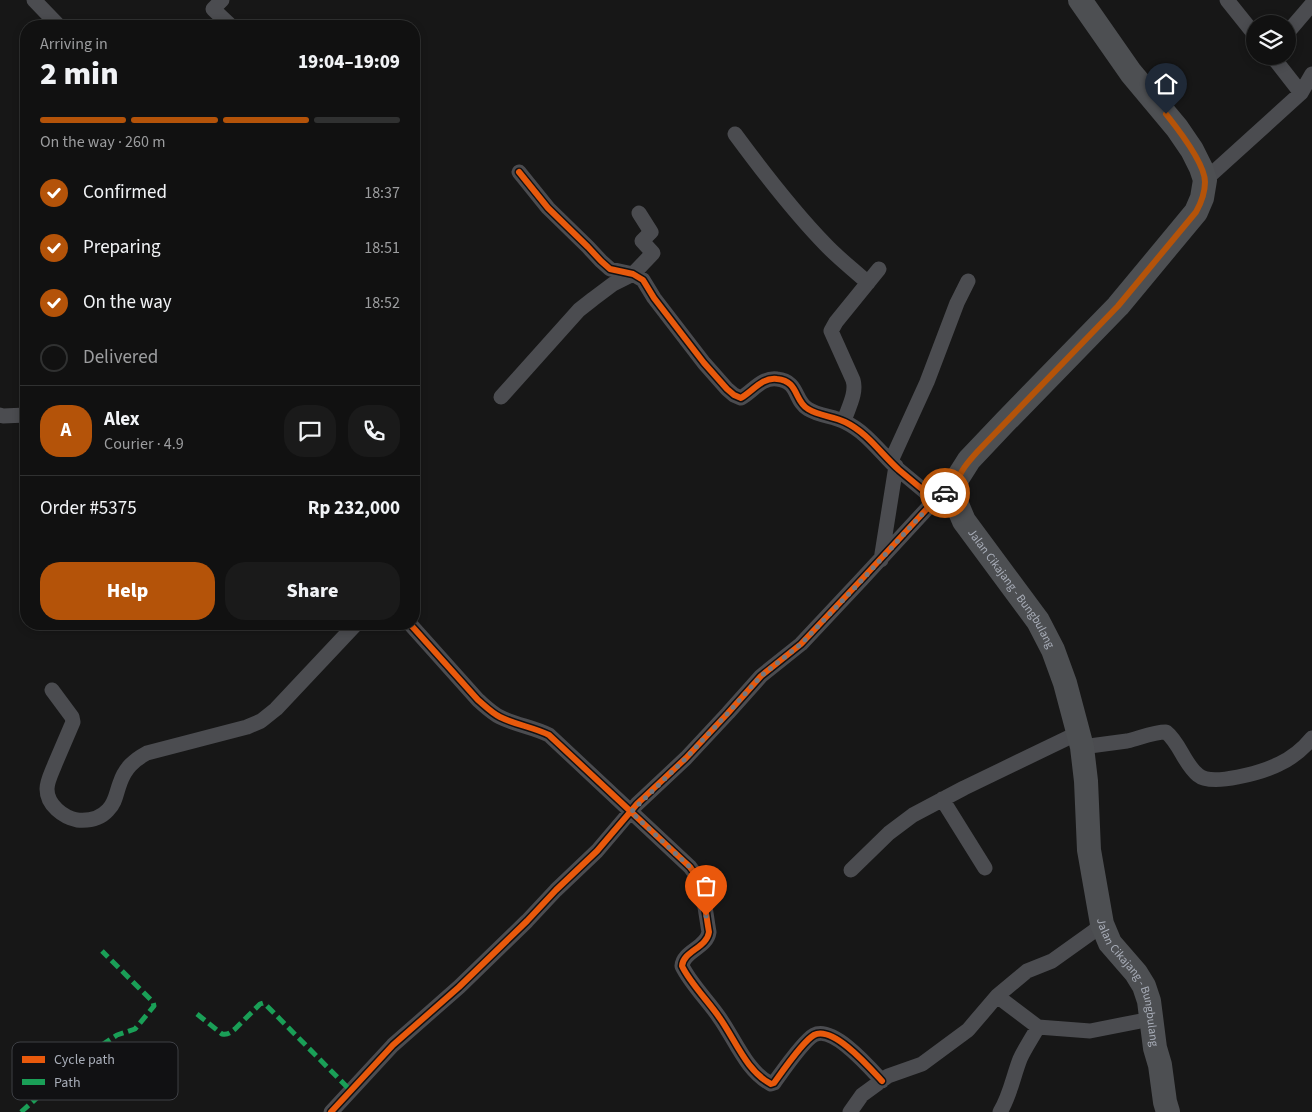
<!DOCTYPE html>
<html lang="en">
<head>
<meta charset="utf-8">
<style>
  :root { --surface:#111; --page:#1a1a1a; --text:#f1f3f6; --muted:#9c9d9f; --line:#303131; --accent:#b45309 }
  body { margin:0; font-family:"Source Sans 3",sans-serif; background:var(--page); color:var(--text); height:100vh; display:flex; flex-direction:column; font-size:19px; white-space:nowrap }
  * { box-sizing:border-box; margin:0 }
  p { font-size:16px; color:var(--muted) }
  .icon { flex:none; width:28px; height:28px; fill:none; stroke:currentColor; stroke-width:2; stroke-linecap:round; stroke-linejoin:round }
  .map { position:relative; flex:1; overflow:hidden }
  .drawer { position:absolute; left:20px; top:20px; width:400px; height:610px; display:flex; flex-direction:column; background:var(--surface); border-radius:20px; box-shadow:0 2px 8px #0003,0 0 0 1px var(--line) }
  .drawer>* { flex:none }
  .tools { position:absolute; left:1246px; top:15px; display:grid; gap:10px }
  .tools a { display:grid; place-items:center; width:50px; height:50px; border-radius:50%; background:var(--surface); box-shadow:0 2px 8px #0003,0 0 0 1px var(--line); font-size:25px }
  .pin { position:absolute; display:grid; place-items:center; width:42px; height:42px; color:#fff; margin:-51px -21px; border-radius:50% 50% 50% 0; rotate:-45deg; box-shadow:0 0 5px #0007 }
  .pin .icon { rotate:45deg }
  .courier { position:absolute; display:grid; place-items:center; width:50px; height:50px; margin:-25px; border:4px solid #b45309; border-radius:50%; background:#fff; color:#222; box-shadow:0 1px 6px #0007 }
  .head em { font-style:normal; font-weight:800 }
  .head div { display:flex; flex-direction:column-reverse }
  .head { display:flex; align-items:center; justify-content:space-between; height:85px; padding:0 20px }
  h1 { font-size:32px; font-weight:800; line-height:38px }
  .bar { display:grid; grid-template-columns:repeat(4,1fr); gap:8px 5px; align-content:center; height:60px; padding:0 20px }
  .bar i { height:6px; border-radius:4px; background:var(--line) }
  .bar .selected { background:var(--accent) }
  .bar p { grid-column:span 4 }
  .line { display:flex; align-items:center; gap:12px; padding:0 20px; border-top:1px solid var(--line) }
  .line div { flex:1 }
  .round { display:grid; place-items:center; flex:none; width:52px; height:52px; border-radius:20px; background:var(--page) }
  ol { padding:0 20px; list-style:none }
  li { display:flex; align-items:center; gap:15px; height:55px }
  li p { margin-inline-start:auto }
  li .icon { padding:5px; border-radius:50%; background:var(--accent); color:#fff; stroke-width:4 }
  li:last-child { color:var(--muted) }
  li i { width:28px; height:28px; border:2px solid var(--line); border-radius:50% }
  .primary-button { display:flex; gap:10px; margin-top:auto; padding:10px 20px }
  .primary-button a { flex:1; height:58px; border-radius:20px; background:var(--accent); color:#fff; font-size:20px; font-weight:800; line-height:58px; text-align:center }
  .primary-button a+a { background:var(--page); color:var(--text) }
  .map>svg:first-child { display:block }
</style>
</head>
<body>
<div class="map">
<svg width="1312" height="1112" viewBox="0 0 1312 1112">
  <rect width="100%" height="100%" fill="#171717"/>
  <g fill="none" stroke-linecap="round" stroke-linejoin="round">
    <!-- minor -->
    <path stroke="#4b4c50" stroke-width="15" d="M 34,0 L 59,26
      M 222,0 L 213,9 L 231,26
      M 1227,0 L 1255,35
      M 1288,32 L 1312,4
      M 1272,56 L 1301,93
      M 735,134 C 763,172 792,210 825,244 C 838,258 854,270 868,283
      M 519,172 L 548,208 L 588,247 L 601,261 L 610,269 L 633,274 L 643,280 L 654,298 L 704,363 L 727,389 L 734,395 L 741,398 C 753,391 762,377 777,379 C 799,381 794,401 808,409 C 819,416 833,416 845,422 C 868,433 881,454 899,470 C 911,480 923,490 935,500
      M 1205,180 L 1301,93 L 1312,74
      M 501,397 L 579,310 L 593,299 L 613,284 L 633,274 L 653,253 L 642,241 L 651,232 L 639,213
      M 0,415 L 3,416 L 26,415
      M 844,421 C 848,408 857,393 853,380 L 831,331 L 836,322 L 879,269
      M 891,461 L 927,382 L 957,303 L 968,281
      M 881,560 L 896,466
      M 410,624 L 478,700 C 485,706 492,713 500,717 C 516,725 533,727 549,735 L 690,867 C 704,884 705,910 709,932 C 707,948 683,951 682,966 C 690,983 709,1002 719,1017 C 735,1039 746,1071 771,1084 L 774,1083 C 782,1072 803,1041 814,1035 C 833,1025 870,1068 882,1081
      M 52,690 L 72,717 L 73,722 C 67,736 61,750 55,764 C 52,772 47,781 47,789 C 47,805 63,817 77,820 C 88,821 100,819 108,810 C 116,802 116,793 120,783 C 125,768 134,760 147,753 L 247,727 L 261,721 L 276,709 L 356,624
      M 1082,747 C 1097,745 1112,743 1127,741 C 1140,738 1153,732 1166,732 C 1180,743 1184,764 1198,775 C 1212,787 1263,772 1279,764 C 1292,758 1303,749 1312,738
      M 942,799 L 985,868
      M 851,870 L 889,833 L 913,815 L 964,788 L 1078,733
      M 997,996 L 1038,1027 C 1032,1038 1025,1048 1020,1059 C 1013,1077 1010,1096 1000,1112
      M 1038,1027 L 1090,1031 L 1151,1019
      M 331,1112 L 393,1045 L 459,987 L 527,921 L 556,890 L 597,851 L 637,804 L 686,758 L 728,713 L 761,676 L 801,644 L 862,579 L 935,500 L 955,486
      M 850,1112 L 862,1095 L 888,1076 L 922,1064 L 968,1030 L 997,996 L 1027,971 L 1052,961 L 1094,931 L 1102,924"/>
    <!-- primary -->
    <path stroke="#4d4f52" stroke-width="24" id="s1" d="M 1080,0 L 1131,73 L 1177,128 L 1192,150 L 1201,168 L 1205,180 L 1202,198 L 1196,212 L 1118,306 L 1005,422 L 969,460 L 957,479 L 955,495 L 956,502 L 964,521 L 1038,621 L 1053,650 L 1065,683 L 1082,747 L 1086,781 L 1089,850 L 1102,924 L 1110,943 L 1136,973 L 1144,986 L 1149,1001 L 1155,1048 L 1160,1065 L 1165,1102 L 1168,1112"/>
    <!-- quiet -->
    <path stroke="#1a9f57" stroke-width="5" stroke-dasharray="10 5" stroke-linecap="butt" d="M 197,1014 L 222,1034 C 228,1035 230,1033 235,1029 L 260,1004 L 263,1003 L 266,1005 L 351,1091
      M 21,1112 L 81,1059 L 117,1035 L 135,1029 L 154,1006 L 153,1002 L 102,951"/>
    <!-- cycleway casing -->
    <g stroke="#111113" stroke-width="9">
      <path id="cycleway" d="M 519,172 L 548,208 L 588,247 L 601,261 L 610,269 L 633,274 L 643,280 L 654,298 L 704,363 L 727,389 L 734,395 L 741,398 C 753,391 762,377 777,379 C 799,381 794,401 808,409 C 819,416 833,416 845,422 C 868,433 881,454 899,470 C 911,480 923,490 935,500
        M 410,624 L 478,700 C 485,706 492,713 500,717 C 516,725 533,727 549,735 L 690,867 C 704,884 705,910 709,932 C 707,948 683,951 682,966 C 690,983 709,1002 719,1017 C 735,1039 746,1071 771,1084 L 774,1083 C 782,1072 803,1041 814,1035 C 833,1025 870,1068 882,1081
        M 331,1112 L 393,1045 L 459,987 L 527,921 L 556,890 L 597,851 L 637,804 L 686,758 L 728,713 L 761,676 L 801,644 L 862,579 L 935,500 L 955,486"/>
    </g>
    <!-- cycleway -->
    <use href="#cycleway" stroke="#e8590c" stroke-width="6"/>
  </g>
  <g fill="none" stroke-linecap="round" stroke-linejoin="round">
    <!-- done -->
    <path stroke="#757880" stroke-width="5" stroke-dasharray="0 9" d="M 706,916 C 702,899 701,881 690,867 L 631,812 L 686,758 L 728,713 L 761,676 L 801,644 L 862,580 L 935,500 L 945,493"/>
    <!-- route -->
    <path stroke="#b45309" stroke-width="6" d="M 945,493 L 956,486 C 959,472 968,462 978,451 L 1118,306 L 1196,212 C 1201,203 1205,193 1205,182 C 1205,163 1178,129 1166,114"/>
  </g>
  <g text-anchor="middle" dominant-baseline="central" stroke-width="5" stroke-linejoin="round" paint-order="stroke">
    <!-- street labels -->
    <g font-size="12" fill="#a8adb8" stroke="#111113">
      <text stroke="none"><textPath href="#s1" startOffset="739">Jalan Cikajang - Bungbulang</textPath></text>
      <text stroke="none"><textPath href="#s1" startOffset="1159">Jalan Cikajang - Bungbulang</textPath></text>
    </g>
  </g>
  <!-- legend -->
  <rect x="12" y="1042" width="166" height="58" rx="8" fill="#111113" stroke="#3e4045" stroke-width="1"/>
  <rect x="22" y="1056" width="23" height="7" fill="#e8590c"/>
  <rect x="22" y="1079" width="23" height="6" fill="#1a9f57"/>
  <g font-size="14" fill="#a8adb8">
    <text x="54" y="1064">Cycle path</text>
    <text x="54" y="1087">Path</text>
  </g>
</svg>
<div class="tools">
<a><svg class="icon" aria-label="layers" viewBox="0 0 24 24"><path d="M12 4l9 5-9 5-9-5zM3 14l9 5 9-5"/></svg></a>
</div>
<div class="pin" style="left:706px;top:916px;background:#ea580c"><svg class="icon" aria-label="bag" viewBox="0 0 24 24"><path d="M5 8h14l-1 12H6zM9 8a3 3 0 0 1 6 0"/></svg></div>
<div class="pin" style="left:1166px;top:114px;background:#1f2937"><svg class="icon" aria-label="home" viewBox="0 0 24 24"><path d="M3 11l9-7 9 7M6 9v11h12V9"/></svg></div>
<div class="courier" style="left:945px;top:493px"><svg class="icon" aria-label="car" viewBox="0 0 24 24"><path d="M5 17H2v-5l4-1 3-4h7l3 4 3 1v5h-3M9 17h6M6 11h13"/><circle cx="7" cy="17" r="2"/><circle cx="17" cy="17" r="2"/></svg></div>
<section class="drawer">
<div class="head"><div><h1>2 min</h1><p>Arriving in</p></div><em>19:04–19:09</em></div>
<div class="bar"><i class="selected"></i><i class="selected"></i><i class="selected"></i><i></i><p>On the way · 260 m</p></div>
<ol>
<li><svg class="icon" aria-label="check" viewBox="0 0 24 24"><path d="M5 12l5 5 9-10"/></svg>Confirmed<p>18:37</p></li>
<li><svg class="icon" aria-label="check" viewBox="0 0 24 24"><path d="M5 12l5 5 9-10"/></svg>Preparing<p>18:51</p></li>
<li><svg class="icon" aria-label="check" viewBox="0 0 24 24"><path d="M5 12l5 5 9-10"/></svg>On the way<p>18:52</p></li>
<li><i></i>Delivered</li>
</ol>
<div class="line" style="height:90px"><b class="round" style="background:var(--accent);color:#fff">A</b><div><b>Alex</b><p>Courier · 4.9</p></div><a class="round"><svg class="icon" aria-label="chat" viewBox="0 0 24 24"><path d="M4 5h16v11H9l-5 4z"/></svg></a><a class="round"><svg class="icon" aria-label="phone" viewBox="0 0 24 24"><path d="M5 4h4l2 5-3 2q2 4 5 5l2-3 5 2v4C11 20 4 13 5 4z"/></svg></a></div>
<div class="line" style="height:65px"><div>Order #5375</div><b>Rp 232,000</b></div>
<div class="primary-button"><a>Help</a><a>Share</a></div>
</section>
</div>
</body>
</html>
